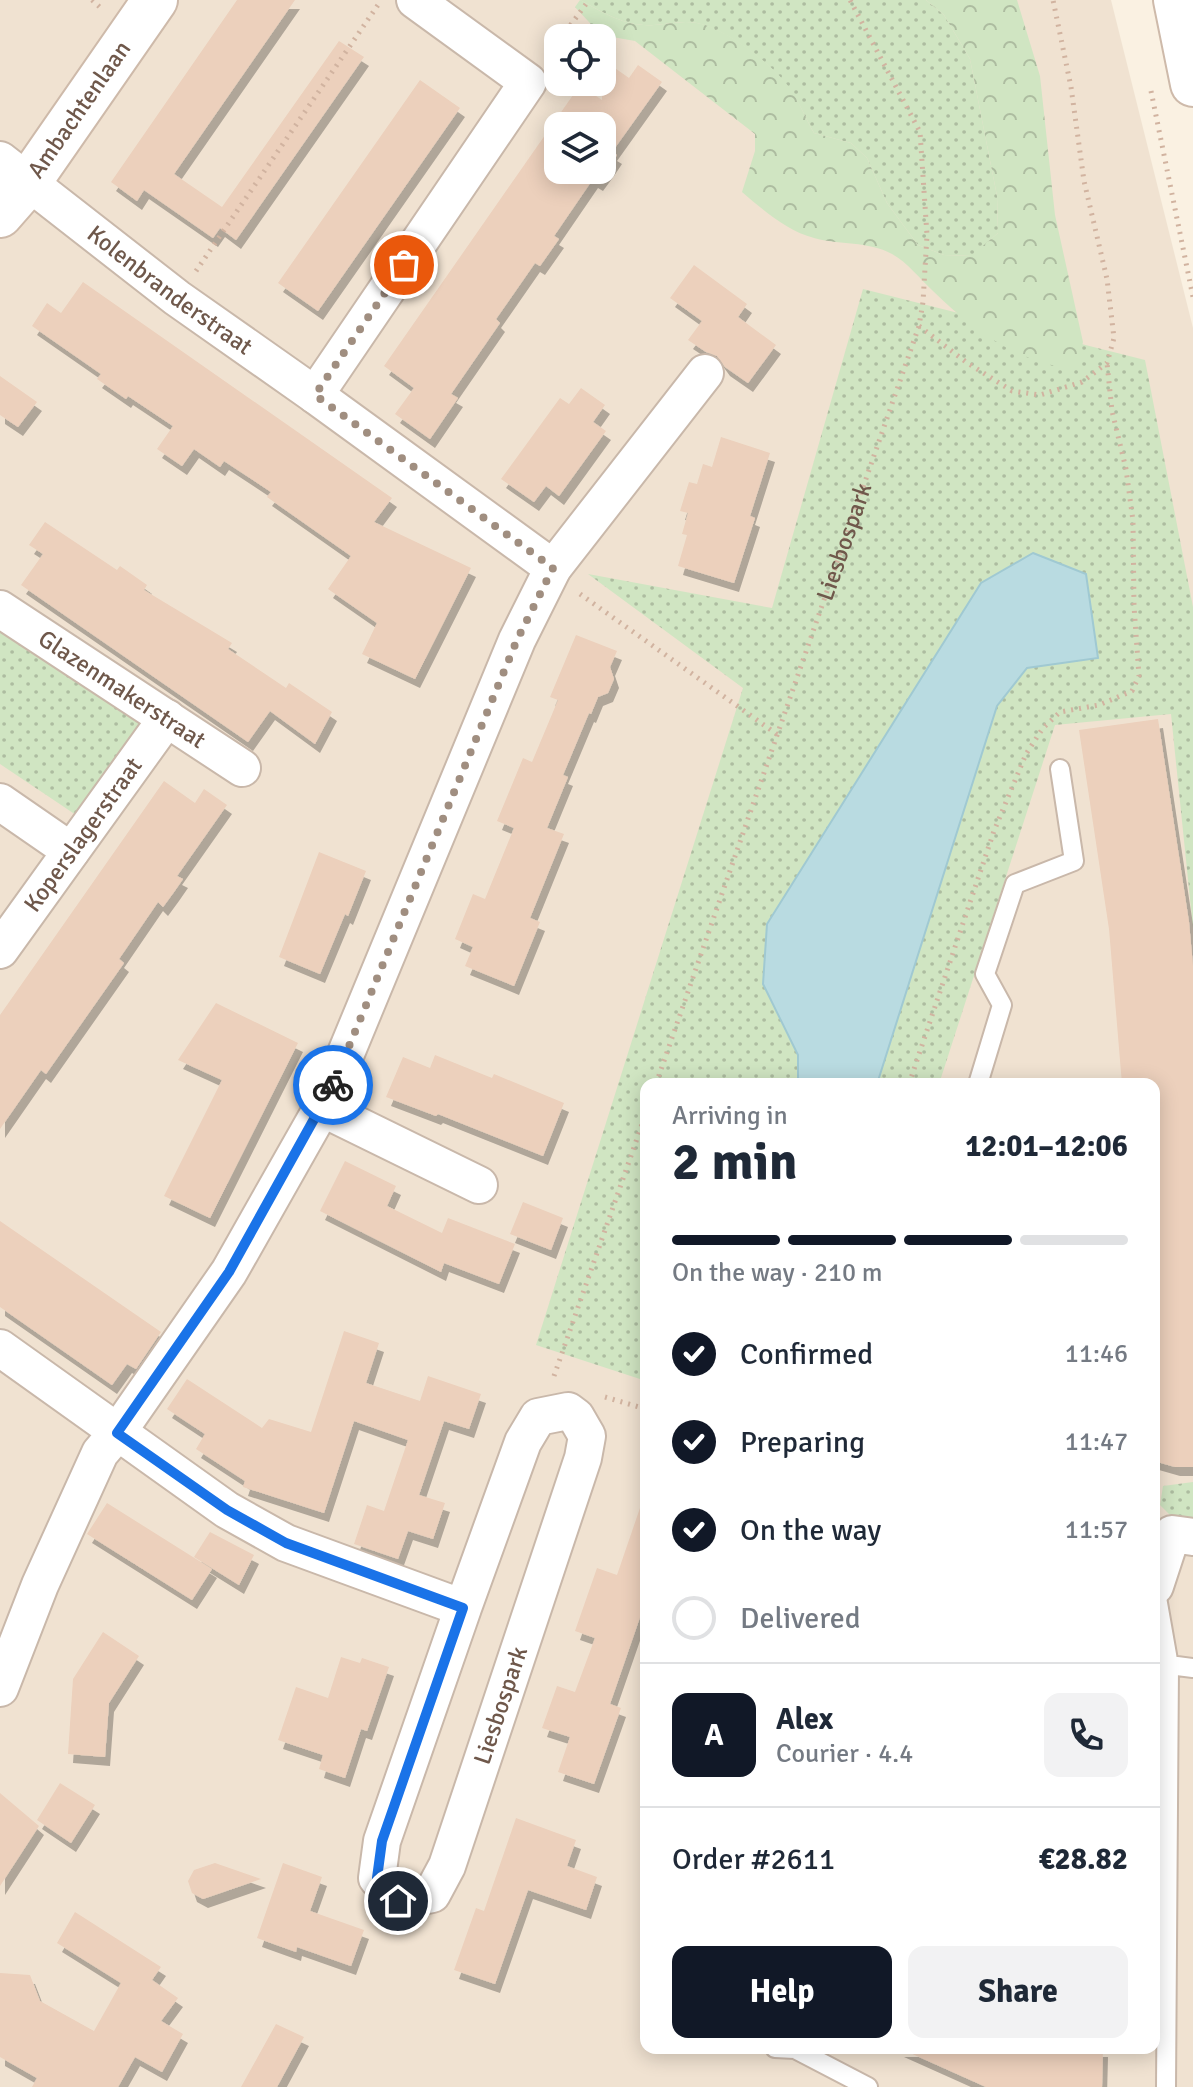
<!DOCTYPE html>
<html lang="en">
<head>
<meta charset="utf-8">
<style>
  :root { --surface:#fff; --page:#f2f2f3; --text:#1f2937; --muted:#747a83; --line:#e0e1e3; --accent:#111827 }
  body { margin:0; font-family:Signika,sans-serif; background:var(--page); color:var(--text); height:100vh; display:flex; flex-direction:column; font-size:30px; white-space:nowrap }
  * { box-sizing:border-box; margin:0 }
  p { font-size:26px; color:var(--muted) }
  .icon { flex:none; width:44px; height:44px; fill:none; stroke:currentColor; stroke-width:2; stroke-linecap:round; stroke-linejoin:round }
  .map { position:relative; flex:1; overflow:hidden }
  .sheet { position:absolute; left:640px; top:1078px; width:520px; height:976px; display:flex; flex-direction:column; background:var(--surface); border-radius:16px; box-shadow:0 4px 20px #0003 }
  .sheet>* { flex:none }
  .fabs { position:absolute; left:544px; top:24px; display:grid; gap:16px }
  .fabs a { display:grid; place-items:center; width:72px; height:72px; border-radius:16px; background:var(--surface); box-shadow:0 4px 20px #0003; font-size:40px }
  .pin { position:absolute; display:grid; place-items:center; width:68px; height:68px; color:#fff; margin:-34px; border:4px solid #fff; border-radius:50%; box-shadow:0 2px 8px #0007 }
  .courier { position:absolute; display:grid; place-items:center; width:80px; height:80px; margin:-40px; border:6px solid #1a73e8; border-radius:50%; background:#fff; color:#222; box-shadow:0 2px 10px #0007 }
  .headline em { font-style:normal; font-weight:700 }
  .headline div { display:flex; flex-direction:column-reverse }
  .headline { display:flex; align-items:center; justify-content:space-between; height:136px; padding:0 32px }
  h1 { font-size:52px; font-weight:700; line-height:60px }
  .bar { display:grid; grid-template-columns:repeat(4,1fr); gap:12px 8px; align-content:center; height:96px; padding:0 32px }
  .bar i { height:10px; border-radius:6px; background:var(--line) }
  .bar .on { background:var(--accent) }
  .bar p { grid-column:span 4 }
  .line { display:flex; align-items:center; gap:20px; padding:0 32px; border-top:2px solid var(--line) }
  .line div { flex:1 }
  .round { display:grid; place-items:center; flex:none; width:84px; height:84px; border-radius:16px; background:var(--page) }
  ol { padding:0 32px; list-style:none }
  li { display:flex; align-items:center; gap:24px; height:88px }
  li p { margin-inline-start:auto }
  li .icon { padding:8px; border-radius:50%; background:var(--accent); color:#fff; stroke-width:4 }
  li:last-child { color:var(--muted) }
  li i { width:44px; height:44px; border:4px solid var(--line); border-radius:50% }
  .action { display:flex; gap:16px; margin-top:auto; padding:16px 32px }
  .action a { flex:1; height:92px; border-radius:16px; background:var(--accent); color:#fff; font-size:32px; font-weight:700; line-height:92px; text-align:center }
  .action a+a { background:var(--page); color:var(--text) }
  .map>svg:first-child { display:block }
</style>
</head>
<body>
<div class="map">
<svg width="1193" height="2087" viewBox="0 0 1193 2087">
  <defs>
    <pattern id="grass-dots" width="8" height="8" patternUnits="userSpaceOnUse" patternTransform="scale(2)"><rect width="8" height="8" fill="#d0e5c2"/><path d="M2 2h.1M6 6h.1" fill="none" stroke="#adbca0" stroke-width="1.8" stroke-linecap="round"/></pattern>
    <pattern id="forest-crowns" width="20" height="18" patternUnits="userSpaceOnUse" patternTransform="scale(2)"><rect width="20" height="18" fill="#d0e5c2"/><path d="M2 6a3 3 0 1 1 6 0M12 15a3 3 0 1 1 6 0" fill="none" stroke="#adbca0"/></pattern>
    <filter id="shadow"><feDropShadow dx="5" dy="9" stdDeviation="0" flood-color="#0004"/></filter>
  </defs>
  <rect width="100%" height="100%" fill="#faf1e2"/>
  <!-- residential -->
  <path fill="#f0e2d1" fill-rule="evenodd" d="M 0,0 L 1111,0 L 1193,328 L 1193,2087 L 0,2087 ZM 558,38 L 602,38 L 602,82 L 558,82 ZM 558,126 L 602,126 L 602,170 L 558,170 ZM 646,1084 L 1154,1084 L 1154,2048 L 646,2048 Z"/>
  <!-- grass -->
  <path fill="url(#grass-dots)" d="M 580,0 L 926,0 L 944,15 L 970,59 L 997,196 L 998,233 L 972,256 L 944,255 L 918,245 L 887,203 L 867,158 L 851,143 L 814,133 C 806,119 800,103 790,90 C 774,65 726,29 697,23 C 682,20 669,24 654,25 C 626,27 604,13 580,0 Z
    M 863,289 L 1145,360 L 1193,607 L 1193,928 L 1171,714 L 1055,725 L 939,1084 L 646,1084 L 646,1381 L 536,1345 L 743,688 L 588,574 L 772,608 Z
    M 0,624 L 145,724 L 79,817 L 0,764 Z
    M 1193,1482 L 1193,1518 L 1170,1515 L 1160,1505 L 1163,1486 Z"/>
  <!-- forest -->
  <path fill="url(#forest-crowns)" d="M 580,0 C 604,13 626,27 654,25 C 669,24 682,20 697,23 C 726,28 774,65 791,90 C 800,103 806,119 814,133 L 851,143 L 867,158 L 887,203 L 918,245 L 944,255 L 971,256 L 998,233 L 997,196 L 970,59 L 944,15 L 926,0 L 1017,0 L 1040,76 L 1055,215 L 1083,342 L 1076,369 C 1019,364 973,330 933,291 C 921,280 907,262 892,254 C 868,241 839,245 814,238 C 787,231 763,210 742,192 L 755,151 L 755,134 L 635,41 L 601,35 L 575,7 Z"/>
  <!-- water -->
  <path fill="#b9dbe1" stroke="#a0c9d2" stroke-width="2" d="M 1033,553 L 1086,574 L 1098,658 L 1027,668 L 997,706 L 877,1084 L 798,1084 L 798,1055 L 763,984 L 767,924 L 981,583 Z"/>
  <!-- building -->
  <path fill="#ecd0bc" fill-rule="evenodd" filter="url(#shadow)" d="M 237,0 L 295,0 L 174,174 L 222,207 L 339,41 L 364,57 L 236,240 L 220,228 L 213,238 L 144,190 L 137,201 L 111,182 Z
    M 602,59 L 629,78 L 638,65 L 662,82 L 612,152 L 617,155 L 609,167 L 598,182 L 593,179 L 554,236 L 559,239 L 540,266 L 535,263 L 496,319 L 500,323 L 451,394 L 458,398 L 430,439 L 395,414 L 414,388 L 384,366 L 580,85 L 602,100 ZM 558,126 L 602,126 L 602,170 L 558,170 Z
    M 420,80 L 460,108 L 318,311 L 278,283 Z
    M 694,265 L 747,304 L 738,317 L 776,345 L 748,383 L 725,367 L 717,356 L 706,352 L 688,340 L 702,321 L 670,298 Z
    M 83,282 L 392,498 L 374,522 L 471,568 L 415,679 L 362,654 L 377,623 L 328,589 L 351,556 L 267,497 L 271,492 L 224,461 L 220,467 L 194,449 L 182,466 L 157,449 L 173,426 L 128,396 L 126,399 L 97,379 L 101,374 L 32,326 L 47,303 L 61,313 Z
    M 0,376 L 37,402 L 18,427 L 0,415 Z
    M 581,388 L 605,405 L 593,422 L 606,431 L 559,496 L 546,486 L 534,502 L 501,479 L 560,398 L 569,404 Z
    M 721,437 L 770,453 L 750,516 L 755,518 L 734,583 L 678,566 L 687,535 L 682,534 L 688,513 L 680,511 L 689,482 L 697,484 L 703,464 L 712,467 Z
    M 45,522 L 117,570 L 120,566 L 147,585 L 144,590 L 232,643 L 228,649 L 286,688 L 289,683 L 332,712 L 315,744 L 270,711 L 248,742 L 21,585 L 43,554 L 29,545 Z
    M 576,635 L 617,651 L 610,667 L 614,679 L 608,693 L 598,697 L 591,714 L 589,713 L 563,775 L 568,777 L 547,828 L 564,834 L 530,918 L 540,922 L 514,986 L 465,966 L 473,947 L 455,939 L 473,894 L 485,899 L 514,828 L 497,821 L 523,758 L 532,762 L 558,700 L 550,697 Z
    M 1158,719 L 1189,922 L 1193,966 L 1193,1467 L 1175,1467 L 1154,1461 L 1154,1084 L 1122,1084 L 1109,929 L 1079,730 Z
    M 164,781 L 195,803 L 204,789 L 227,805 L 177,876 L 183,879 L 174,892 L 163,907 L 158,902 L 119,959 L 124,963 L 46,1074 L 41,1070 L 0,1129 L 0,1015 Z
    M 319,852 L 366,871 L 348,916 L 345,914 L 320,974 L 279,957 Z
    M 216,1003 L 298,1043 L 210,1218 L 164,1196 L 222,1080 L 178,1060 Z
    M 435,1055 L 492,1078 L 494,1074 L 564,1103 L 543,1156 L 438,1114 L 436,1116 L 386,1097 L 403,1057 L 430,1068 Z
    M 345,1161 L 396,1186 L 387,1206 L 442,1233 L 448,1218 L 515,1244 L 499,1284 L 444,1263 L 441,1272 L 320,1211 Z
    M 523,1202 L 563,1218 L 551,1250 L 510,1234 Z
    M 0,1221 L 161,1332 L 136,1369 L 127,1364 L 112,1385 L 0,1307 Z
    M 344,1331 L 379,1343 L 366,1383 L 420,1401 L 428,1376 L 481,1394 L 469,1429 L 444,1421 L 419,1495 L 445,1503 L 433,1539 L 408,1531 L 398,1559 L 354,1544 L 367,1505 L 384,1511 L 408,1440 L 354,1421 L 324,1513 L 243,1487 L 245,1481 L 196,1449 L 205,1434 L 167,1409 L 187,1379 L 262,1428 L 269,1419 L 311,1432 Z
    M 107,1503 L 212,1569 L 192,1600 L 87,1534 Z
    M 641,1505 L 646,1505 L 646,1600 L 610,1704 L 621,1708 L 594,1784 L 558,1772 L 570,1737 L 542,1728 L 557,1686 L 575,1692 L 595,1638 L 575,1631 L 597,1568 L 617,1575 Z
    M 210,1532 L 254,1555 L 239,1585 L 194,1557 Z
    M 103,1632 L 139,1656 L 109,1703 L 105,1757 L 68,1754 L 73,1679 Z
    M 341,1657 L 360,1663 L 362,1658 L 389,1667 L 367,1731 L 361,1729 L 345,1778 L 319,1769 L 323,1755 L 278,1740 L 296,1687 L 328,1698 Z
    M 60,1783 L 95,1805 L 71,1843 L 37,1820 Z
    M 0,1793 L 39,1826 L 0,1886 Z
    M 516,1818 L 576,1840 L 567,1866 L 597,1877 L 586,1910 L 528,1890 L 495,1984 L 454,1970 L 476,1908 L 484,1911 Z
    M 215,1863 L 261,1879 L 203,1899 L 192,1893 L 188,1881 L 194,1870 Z
    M 283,1863 L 322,1877 L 310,1911 L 364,1930 L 351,1966 L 297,1947 L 296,1952 L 257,1938 Z
    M 75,1912 L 161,1967 L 152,1980 L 178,1998 L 161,2021 L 183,2034 L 162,2072 L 135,2057 L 118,2087 L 32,2087 L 37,2078 L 0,2057 L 0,1973 L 30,1975 L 40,2001 L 94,2031 L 121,1983 L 57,1943 Z
    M 276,2024 L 304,2037 L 277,2087 L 241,2087 Z
    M 899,2048 L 1103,2048 L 1102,2087 L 986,2087 Z"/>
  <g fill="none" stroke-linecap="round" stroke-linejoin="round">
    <!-- lane casing -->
    <g stroke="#c9b8aa" stroke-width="22">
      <path id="lane" d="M 978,1084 L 1002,1005 L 985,974 L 1015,884 L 1074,861 L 1060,769
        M 1155,1586 L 1169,1666 L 1166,2087
        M 1154,1663 L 1193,1668
        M 775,2048 L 795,2049 L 868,2087"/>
    </g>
    <!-- street casing -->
    <g stroke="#c9b8aa" stroke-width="40">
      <g id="street">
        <path d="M 415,0 L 528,82 L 315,395 L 553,568"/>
        <path id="s2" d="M 0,160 L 177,298 L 315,395"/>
        <path id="s3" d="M 0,609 L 242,768"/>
        <path d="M 0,802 L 71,851"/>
        <path id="s4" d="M 0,950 L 167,718"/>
        <path d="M 322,1108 L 479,1185"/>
        <path id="s5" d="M 0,1348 L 227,1510 L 286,1543 L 463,1608 L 382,1841 L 377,1878 L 398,1901 L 432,1894 L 447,1866 L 583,1458 L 587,1436 L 576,1417 L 568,1411 L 538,1417 L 523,1442 L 463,1608"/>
        <path d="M 1155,1586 L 1172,1534 L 1193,1537"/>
        <path d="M 0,1688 L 40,1585 L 100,1453 L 117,1433 L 229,1272 L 327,1099 L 517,640 L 553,568 L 705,373"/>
      </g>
    </g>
    <!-- secondary casing -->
    <g stroke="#cebaaa" stroke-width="48">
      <g id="secondary">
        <path d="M 1176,0 L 1193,84"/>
        <path id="s6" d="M 0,215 L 28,183 L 155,0"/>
      </g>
    </g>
    <!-- path -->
    <g stroke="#d1b3a0" stroke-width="5" stroke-dasharray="2 6" stroke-linecap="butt">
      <path d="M 92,0 L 103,10"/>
      <path d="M 561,38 L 589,0"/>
      <path d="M 549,54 L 558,42"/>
      <path d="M 1151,91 L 1193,297"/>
      <path d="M 196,271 L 380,2"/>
      <path d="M 919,326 L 966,362 L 1012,391 L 1040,395 L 1082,382 L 1107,363 L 1114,338 L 1107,279 L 1084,181 L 1071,87 L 1053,0"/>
      <path d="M 580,594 L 778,735"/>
      <path id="s1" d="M 656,1084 L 919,326 L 923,302 L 927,235 L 920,132 L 850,0"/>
      <path d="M 909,1084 L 994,831 L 1026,754 L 1043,728 L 1060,712 L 1099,705 L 1132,691 L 1139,676 L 1134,606 L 1133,521 L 1126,469 L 1112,411 L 1107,363"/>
      <path d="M 554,1376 L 646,1113"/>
      <path d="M 605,1397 L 646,1409"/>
    </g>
    <!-- lane -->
    <use href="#lane" stroke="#fff" stroke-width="18"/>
    <!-- street -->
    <use href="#street" stroke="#fff" stroke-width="36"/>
    <!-- secondary -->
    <use href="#secondary" stroke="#fff" stroke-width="44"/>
  </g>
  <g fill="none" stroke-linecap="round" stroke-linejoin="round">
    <!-- done -->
    <path stroke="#a08e80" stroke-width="8" stroke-dasharray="0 14.4" d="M 333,1085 L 517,640 L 553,568 L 315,395 L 404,265"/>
    <!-- route -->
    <path stroke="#1a73e8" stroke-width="10" d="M 333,1085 L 229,1272 L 117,1433 L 227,1510 L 286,1543 L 463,1608 L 382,1841 L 377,1878 L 398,1901"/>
  </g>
  <g text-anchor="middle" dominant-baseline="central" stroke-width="7" stroke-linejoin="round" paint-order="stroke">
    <!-- street labels -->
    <g font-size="24" fill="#6f584b" stroke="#fdf5e7">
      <text stroke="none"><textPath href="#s6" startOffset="132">Ambachtenlaan</textPath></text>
      <text stroke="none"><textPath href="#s2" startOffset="214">Kolenbranderstraat</textPath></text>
      <text stroke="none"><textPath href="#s1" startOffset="574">Liesbospark</textPath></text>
      <text stroke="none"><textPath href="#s3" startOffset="146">Glazenmakerstraat</textPath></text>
      <text stroke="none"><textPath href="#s4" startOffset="142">Koperslagerstraat</textPath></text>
      <text stroke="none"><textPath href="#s5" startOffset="1086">Liesbospark</textPath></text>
    </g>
  </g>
</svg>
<div class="fabs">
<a><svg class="icon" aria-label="locate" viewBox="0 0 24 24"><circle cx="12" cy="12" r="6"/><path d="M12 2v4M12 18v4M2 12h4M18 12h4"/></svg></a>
<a><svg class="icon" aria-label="layers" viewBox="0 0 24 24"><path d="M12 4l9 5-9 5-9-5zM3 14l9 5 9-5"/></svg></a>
</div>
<div class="pin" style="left:404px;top:265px;background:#ea580c"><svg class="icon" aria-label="bag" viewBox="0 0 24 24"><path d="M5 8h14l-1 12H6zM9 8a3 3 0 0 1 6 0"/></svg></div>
<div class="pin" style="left:398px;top:1901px;background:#1f2937"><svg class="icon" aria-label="home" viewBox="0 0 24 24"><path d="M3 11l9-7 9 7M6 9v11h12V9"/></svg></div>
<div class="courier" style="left:333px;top:1085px"><svg class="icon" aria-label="bike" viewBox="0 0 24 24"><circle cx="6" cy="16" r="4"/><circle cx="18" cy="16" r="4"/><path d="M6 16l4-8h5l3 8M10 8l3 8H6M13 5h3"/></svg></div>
<section class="sheet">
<div class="headline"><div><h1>2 min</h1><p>Arriving in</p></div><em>12:01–12:06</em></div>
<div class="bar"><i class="on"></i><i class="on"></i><i class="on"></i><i></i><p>On the way · 210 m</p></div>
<ol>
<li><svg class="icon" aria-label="check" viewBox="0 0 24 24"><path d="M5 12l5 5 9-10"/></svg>Confirmed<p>11:46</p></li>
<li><svg class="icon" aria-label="check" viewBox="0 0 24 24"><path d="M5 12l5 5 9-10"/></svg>Preparing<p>11:47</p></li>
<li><svg class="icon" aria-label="check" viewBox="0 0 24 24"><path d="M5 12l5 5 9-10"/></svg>On the way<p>11:57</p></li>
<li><i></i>Delivered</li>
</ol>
<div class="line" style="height:144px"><b class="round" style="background:var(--accent);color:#fff">A</b><div><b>Alex</b><p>Courier · 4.4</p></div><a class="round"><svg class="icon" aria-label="phone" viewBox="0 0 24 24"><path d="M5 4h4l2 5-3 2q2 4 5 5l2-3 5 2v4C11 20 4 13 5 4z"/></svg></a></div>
<div class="line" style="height:104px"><div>Order #2611</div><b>€28.82</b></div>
<div class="action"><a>Help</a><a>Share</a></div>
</section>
</div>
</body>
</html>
